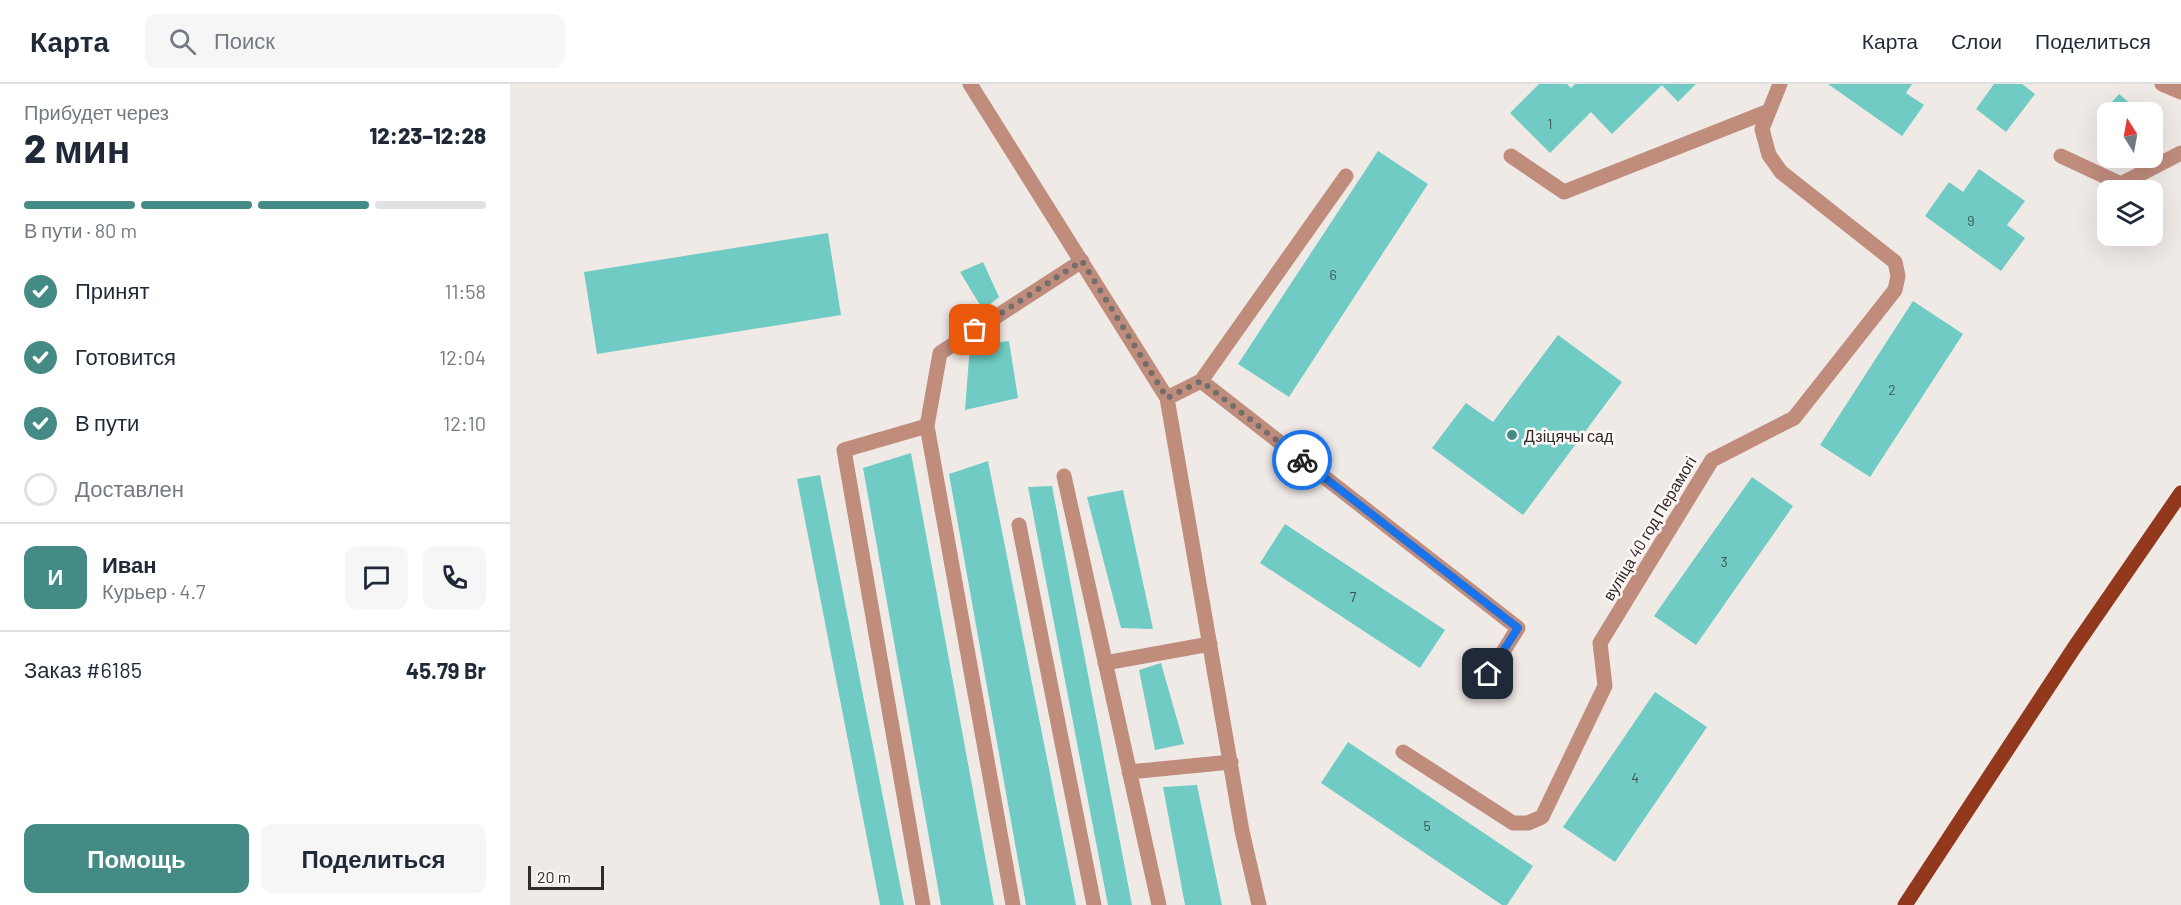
<!DOCTYPE html>
<html lang="ru">
<head>
<meta charset="utf-8">
<style>
  :root { --surface:#fff; --page:#f6f6f7; --text:#1f2937; --muted:#747a83; --line:#e0e1e3; --accent:#458b85 }
  body { margin:0; font-family:Barlow,sans-serif; background:var(--page); color:var(--text); height:100vh; display:flex; flex-direction:column; font-size:22px; white-space:nowrap }
  * { box-sizing:border-box; margin:0 }
  p { font-size:20px; color:var(--muted) }
  .icon { flex:none; width:33px; height:33px; fill:none; stroke:currentColor; stroke-width:2; stroke-linecap:round; stroke-linejoin:round }
  .map { position:relative; flex:1; overflow:hidden }
  .panel { display:flex; flex-direction:column; background:var(--surface); width:510px }
  .panel>* { flex:none }
  .needle { width:39px; rotate:349deg }
  .controls { position:absolute; left:1587px; top:18px; display:grid; gap:12px }
  .controls a { display:grid; place-items:center; width:66px; height:66px; border-radius:12px; background:var(--surface); box-shadow:0 6px 24px #0002; font-size:30px }
  .scale { position:absolute; left:18px; bottom:15px; width:76px; box-sizing:border-box; padding-left:6px; border:3px solid #2e2b2a; border-top:0; font-size:16px; line-height:21px; white-space:nowrap; color:#2e2b2a; -webkit-text-stroke:4px #fef7f5; paint-order:stroke }
  .pin { position:absolute; display:grid; place-items:center; width:51px; height:51px; color:#fff; margin:-26px; border-radius:12px; box-shadow:0 3px 9px #0006 }
  .courier { position:absolute; display:grid; place-items:center; width:60px; height:60px; margin:-30px; border:4px solid #1a73e8; border-radius:50%; background:#fff; color:#222; box-shadow:0 2px 8px #0007 }
  .summary em { font-style:normal; font-weight:800 }
  .summary div { display:flex; flex-direction:column-reverse }
  .summary { display:flex; align-items:center; justify-content:space-between; height:102px; padding:0 24px }
  h1 { font-size:39px; font-weight:800; line-height:45px }
  .bar { display:grid; grid-template-columns:repeat(4,1fr); gap:9px 6px; align-content:center; height:72px; padding:0 24px }
  .bar i { height:8px; border-radius:4px; background:var(--line) }
  .bar .selected { background:var(--accent) }
  .bar p { grid-column:span 4 }
  .line { display:flex; align-items:center; gap:15px; padding:0 24px; border-top:2px solid var(--line) }
  .line div { flex:1 }
  .round { display:grid; place-items:center; flex:none; width:63px; height:63px; border-radius:12px; background:var(--page) }
  ol { padding:0 24px; list-style:none }
  li { display:flex; align-items:center; gap:18px; height:66px }
  li p { margin-inline-start:auto }
  li .icon { padding:6px; border-radius:50%; background:var(--accent); color:#fff; stroke-width:4 }
  li:last-child { color:var(--muted) }
  li i { width:33px; height:33px; border:3px solid var(--line); border-radius:50% }
  .primary-button { display:flex; gap:12px; margin-top:auto; padding:12px 24px }
  .primary-button a { flex:1; height:69px; border-radius:12px; background:var(--accent); color:#fff; font-size:24px; font-weight:800; line-height:69px; text-align:center }
  .primary-button a+a { background:var(--page); color:var(--text) }
  header { display:flex; align-items:center; gap:36px; box-sizing:border-box; height:84px; padding:0 30px; background:var(--surface); border-bottom:2px solid var(--line) }
  header strong { font-size:28px }
  nav { display:flex; gap:33px; margin-inline-start:auto; font-size:21px }
  .search { width:420px; height:54px; background:var(--page); display:flex; align-items:center; gap:15px; box-sizing:border-box; padding:0 21px; border-radius:12px; color:var(--muted); font-size:22px }
  main { display:flex; flex:1; min-height:0 }
  .map>svg:first-child { display:block }
</style>
</head>
<body>
<header>
<strong>Карта</strong>
<div class="search"><svg class="icon" aria-label="search" viewBox="0 0 24 24"><circle cx="10" cy="10" r="6"/><path d="M15 15l6 6"/></svg>Поиск</div>
<nav><a>Карта</a><a>Слои</a><a>Поделиться</a></nav>
</header>
<main>
<section class="panel">
<div class="summary"><div><h1>2 мин</h1><p>Прибудет через</p></div><em>12:23–12:28</em></div>
<div class="bar"><i class="selected"></i><i class="selected"></i><i class="selected"></i><i></i><p>В пути · 80 m</p></div>
<ol>
<li><svg class="icon" aria-label="check" viewBox="0 0 24 24"><path d="M5 12l5 5 9-10"/></svg>Принят<p>11:58</p></li>
<li><svg class="icon" aria-label="check" viewBox="0 0 24 24"><path d="M5 12l5 5 9-10"/></svg>Готовится<p>12:04</p></li>
<li><svg class="icon" aria-label="check" viewBox="0 0 24 24"><path d="M5 12l5 5 9-10"/></svg>В пути<p>12:10</p></li>
<li><i></i>Доставлен</li>
</ol>
<div class="line" style="height:108px"><b class="round" style="background:var(--accent);color:#fff">И</b><div><b>Иван</b><p>Курьер · 4.7</p></div><a class="round"><svg class="icon" aria-label="chat" viewBox="0 0 24 24"><path d="M4 5h16v11H9l-5 4z"/></svg></a><a class="round"><svg class="icon" aria-label="phone" viewBox="0 0 24 24"><path d="M5 4h4l2 5-3 2q2 4 5 5l2-3 5 2v4C11 20 4 13 5 4z"/></svg></a></div>
<div class="line" style="height:78px"><div>Заказ #6185</div><b>45.79 Br</b></div>
<div class="primary-button"><a>Помощь</a><a>Поделиться</a></div>
</section>
<div class="map">
<svg width="1671" height="821" viewBox="0 0 1671 821">
  <rect width="100%" height="100%" fill="#f0eae7"/>
  <!-- building -->
  <path fill="#6fcbc3" d="M 1029,0 L 1057,0 L 1061,4 L 1065,0 L 1186,0 L 1168,18 L 1152,1 L 1102,50 L 1081,28 L 1040,69 L 1000,29 Z
    M 1318,0 L 1402,0 L 1396,9 L 1414,21 L 1392,52 Z
    M 1484,0 L 1512,0 L 1525,10 L 1496,48 L 1466,25 Z
    M 1609,10 L 1630,28 L 1599,28 L 1595,26 Z
    M 868,67 L 918,100 L 779,313 L 728,280 Z
    M 1469,85 L 1515,117 L 1497,141 L 1515,154 L 1491,187 L 1415,132 L 1439,98 L 1453,108 Z
    M 318,149 L 331,231 L 87,270 L 74,188 Z
    M 473,178 L 489,213 L 473,226 L 450,188 Z
    M 1403,217 L 1453,250 L 1360,393 L 1310,361 Z
    M 1048,251 L 1112,298 L 1013,431 L 922,364 L 956,319 L 983,338 Z
    M 499,257 L 508,314 L 455,326 L 460,262 Z
    M 401,369 L 484,821 L 431,821 L 353,384 Z
    M 478,377 L 566,821 L 516,821 L 439,390 Z
    M 310,391 L 394,821 L 370,821 L 287,395 Z
    M 1242,393 L 1283,422 L 1186,561 L 1144,532 Z
    M 542,402 L 622,821 L 598,821 L 518,403 Z
    M 613,406 L 643,545 L 611,544 L 577,413 Z
    M 775,440 L 935,546 L 910,584 L 750,479 Z
    M 651,579 L 674,660 L 645,666 L 629,586 Z
    M 1145,608 L 1197,643 L 1105,778 L 1053,743 Z
    M 838,658 L 1023,782 L 997,821 L 992,821 L 811,699 Z
    M 687,701 L 712,821 L 675,821 L 653,703 Z"/>
  <g fill="none" stroke-linecap="round" stroke-linejoin="round">
    <!-- minor -->
    <path stroke="#c08d7d" stroke-width="15" d="M 460,0 L 657,314 L 732,747 L 749,821
      M 1652,0 L 1671,8
      M 1001,72 L 1054,108 L 1259,27
      M 1551,72 L 1611,100 L 1671,69
      M 691,297 L 836,92
      M 657,314 L 691,297 L 1008,544 L 969,606
      M 554,392 L 649,821
      M 509,441 L 584,821
      M 595,579 L 700,560
      M 893,668 L 1003,739 L 1018,739 L 1032,733 L 1095,602 L 1090,559 L 1202,376 L 1284,334 L 1385,206 L 1388,192 L 1385,178 L 1271,88 L 1259,71 L 1252,45 L 1270,0
      M 619,688 L 721,678
      M 413,821 L 334,366 L 417,342
      M 503,821 L 417,342 L 430,269 L 572,177"/>
    <!-- major -->
    <path stroke="#92391d" stroke-width="15" d="M 1395,821 L 1564,564 L 1671,409"/>
  </g>
  <g fill="none" stroke-linecap="round" stroke-linejoin="round">
    <!-- done -->
    <path stroke="#726e6c" stroke-width="6" stroke-dasharray="0 10.8" d="M 465,246 L 572,177 L 657,314 L 691,297 L 792,376"/>
    <!-- route -->
    <path stroke="#1a73e8" stroke-width="8" d="M 792,376 L 1008,544 L 978,590"/>
  </g>
  <!-- markers -->
  <circle fill="#458b85" stroke="#fef7f5" stroke-width="2" cx="1002" cy="351" r="6"/>
  <g text-anchor="middle" dominant-baseline="central" stroke-width="5" stroke-linejoin="round" paint-order="stroke">
    <!-- number labels -->
    <g font-size="14" fill="#3e5350">
      <text x="1040" y="39">1</text>
      <text x="1461" y="136">9</text>
      <text x="823" y="190">6</text>
      <text x="1382" y="305">2</text>
      <text x="1214" y="477">3</text>
      <text x="843" y="512">7</text>
      <text x="1125" y="693">4</text>
      <text x="917" y="741">5</text>
    </g>
    <!-- poi labels -->
    <g font-size="16" fill="#2e2b2a" stroke="#fef7f5" text-anchor="start">
      <text x="1014" y="351">Дзіцячы сад</text>
    </g>
    <!-- street labels -->
    <g font-size="16" fill="#2e2b2a" stroke="#fef7f5">
      <text transform="translate(1139 444) rotate(-59)">вуліца 40 год Перамогі</text>
    </g>
  </g>
</svg>
<div class="controls">
<a><svg class="needle" viewBox="-14 -14 28 28"><path d="M0-13l5 13h-10z" fill="#e53935"/><path d="M0 13l5-13h-10z" fill="#747a83"/></svg></a>
<a><svg class="icon" aria-label="layers" viewBox="0 0 24 24"><path d="M12 4l9 5-9 5-9-5zM3 14l9 5 9-5"/></svg></a>
</div>
<div class="scale">20 m</div>
<div class="pin" style="left:465px;top:246px;background:#ea580c"><svg class="icon" aria-label="bag" viewBox="0 0 24 24"><path d="M5 8h14l-1 12H6zM9 8a3 3 0 0 1 6 0"/></svg></div>
<div class="pin" style="left:978px;top:590px;background:#1f2937"><svg class="icon" aria-label="home" viewBox="0 0 24 24"><path d="M3 11l9-7 9 7M6 9v11h12V9"/></svg></div>
<div class="courier" style="left:792px;top:376px"><svg class="icon" aria-label="bike" viewBox="0 0 24 24"><circle cx="6" cy="16" r="4"/><circle cx="18" cy="16" r="4"/><path d="M6 16l4-8h5l3 8M10 8l3 8H6M13 5h3"/></svg></div>
</div>
</main>
</body>
</html>
